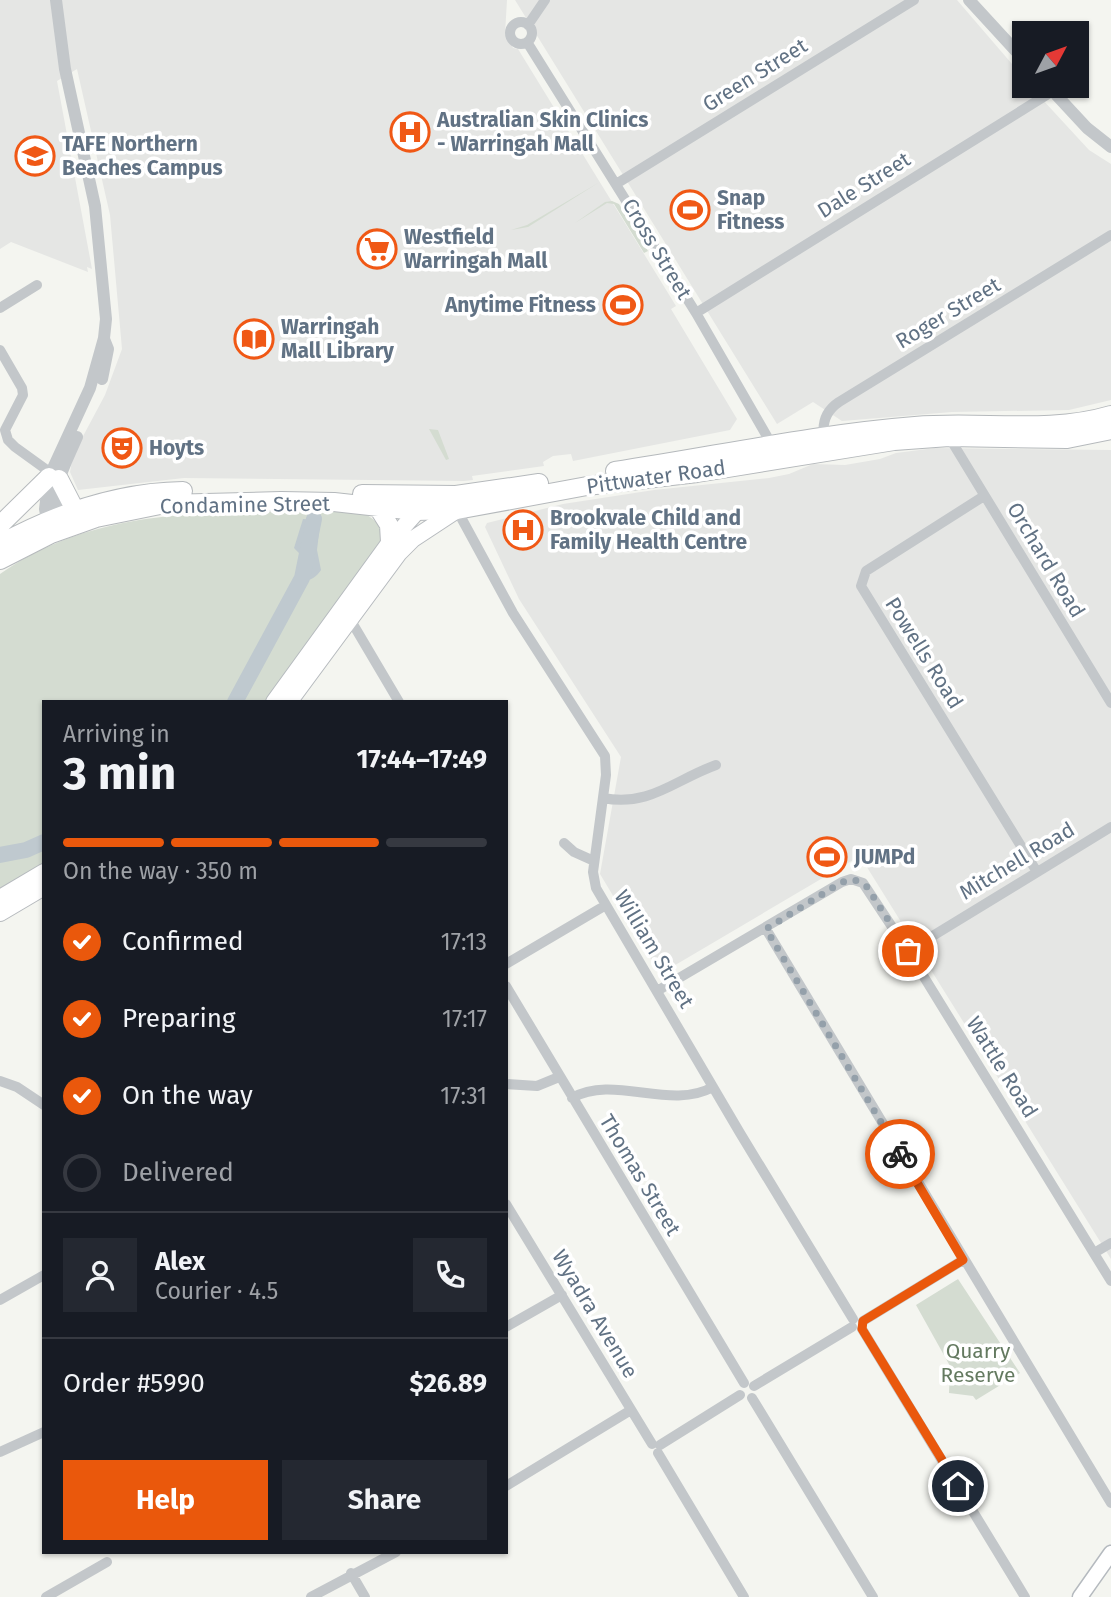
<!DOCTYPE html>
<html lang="en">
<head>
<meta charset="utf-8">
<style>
  :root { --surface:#171b24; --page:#242831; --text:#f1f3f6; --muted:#9ea1a6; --line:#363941; --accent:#ea580c }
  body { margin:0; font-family:"Fira Sans",sans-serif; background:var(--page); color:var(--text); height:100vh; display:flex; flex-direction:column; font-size:26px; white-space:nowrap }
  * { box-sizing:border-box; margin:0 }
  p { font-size:23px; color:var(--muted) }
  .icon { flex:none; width:38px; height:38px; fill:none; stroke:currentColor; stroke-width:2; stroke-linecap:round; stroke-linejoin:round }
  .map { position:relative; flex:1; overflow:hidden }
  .sheet { position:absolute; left:42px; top:700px; width:466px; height:854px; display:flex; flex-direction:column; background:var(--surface); border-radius:0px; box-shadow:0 2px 5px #0004 }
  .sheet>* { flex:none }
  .needle { width:46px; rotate:49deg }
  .controls { position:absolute; left:1012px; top:21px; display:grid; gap:14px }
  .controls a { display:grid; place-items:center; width:77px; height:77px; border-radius:0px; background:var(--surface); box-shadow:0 2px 5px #0004; font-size:35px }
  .pin { position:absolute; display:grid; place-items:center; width:60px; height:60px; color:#fff; margin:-30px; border:4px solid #fff; border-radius:50%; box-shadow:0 2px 7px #0007 }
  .courier { position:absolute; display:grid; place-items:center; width:70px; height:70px; margin:-35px; border:5px solid #ea580c; border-radius:50%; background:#fff; color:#222; box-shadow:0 2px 9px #0007 }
  .headline em { font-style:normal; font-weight:700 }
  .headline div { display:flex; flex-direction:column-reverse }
  .headline { display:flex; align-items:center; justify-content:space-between; height:119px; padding:0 21px }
  h1 { font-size:46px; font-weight:700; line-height:52px }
  .bar { display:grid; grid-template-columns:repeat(4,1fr); gap:10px 7px; align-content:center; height:84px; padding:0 21px }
  .bar i { height:9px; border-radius:5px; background:var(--line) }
  .bar .current { background:var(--accent) }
  .bar p { grid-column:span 4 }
  .line { display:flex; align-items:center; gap:18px; padding:0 21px; border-top:2px solid var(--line) }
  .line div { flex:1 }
  .round { display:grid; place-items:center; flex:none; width:74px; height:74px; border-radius:0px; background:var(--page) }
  ol { padding:0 21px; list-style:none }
  li { display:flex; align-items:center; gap:21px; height:77px }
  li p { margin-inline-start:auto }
  li .icon { padding:7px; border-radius:50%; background:var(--accent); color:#fff; stroke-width:4 }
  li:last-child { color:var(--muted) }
  li i { width:38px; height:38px; border:4px solid var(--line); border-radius:50% }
  .primary-button { display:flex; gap:14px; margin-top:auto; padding:14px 21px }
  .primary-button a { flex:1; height:80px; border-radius:0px; background:var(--accent); color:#fff; font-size:28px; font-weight:700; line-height:80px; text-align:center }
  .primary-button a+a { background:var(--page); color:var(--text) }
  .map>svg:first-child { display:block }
</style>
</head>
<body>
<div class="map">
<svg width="1111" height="1597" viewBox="0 0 1111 1597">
  <rect width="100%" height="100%" fill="#f4f5f0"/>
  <!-- built -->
  <path fill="#e5e6e4" d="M 0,0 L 507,0 L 505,34 L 513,48 L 518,49 L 676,306 L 671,309 L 737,419 L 730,430 L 573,461 L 571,454 L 553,456 L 543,462 L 544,466 L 472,476 L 473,480 L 464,481 L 184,478 L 78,490 L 70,472 L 73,455 L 105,395 L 122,349 L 110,215 L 77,69 L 57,81 L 92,269 L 87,267 L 88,272 L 11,242 L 0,249 Z
    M 515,0 L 957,0 L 1024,78 L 1024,86 L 1030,86 L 1089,150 L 1111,164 L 1111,400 L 1069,410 L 952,412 L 842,421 L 813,402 L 777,424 Z
    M 935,448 L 1111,450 L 1111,1259 L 860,856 L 660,974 L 600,874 L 621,757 L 519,599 L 485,527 L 487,523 L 563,504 L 654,490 L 769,478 L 789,474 L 813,464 L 845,465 L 880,459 L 896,453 Z"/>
  <!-- green -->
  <path fill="#d4dcd1" d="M 598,183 L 528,227 L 511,230 L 527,225 Z
    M 605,202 L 612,201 L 619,204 L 648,251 L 644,253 L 614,204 L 607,203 L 575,223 Z
    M 429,429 L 438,430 L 449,459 L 446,460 Z
    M 360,511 C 376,520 384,525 380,544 L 268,702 L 44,702 L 44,866 L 0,890 L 0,574 C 106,499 238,514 360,511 Z
    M 958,1279 L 1020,1373 L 976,1400 L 973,1396 L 949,1393 L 950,1366 L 916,1305 Z"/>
  <!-- water -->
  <path fill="#bfc9cf" d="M 303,519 L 319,520 L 320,524 L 317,550 L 321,570 C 315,579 308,582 297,580 L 303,557 L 294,548 Z"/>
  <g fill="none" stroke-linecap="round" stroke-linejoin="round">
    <!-- river -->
    <path stroke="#bfc9cf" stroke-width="16" d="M 235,702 L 302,578 L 314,519
      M 0,855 L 26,850 L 44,842"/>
    <!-- secondary casing -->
    <g stroke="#b5babf" stroke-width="17">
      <path id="secondary" d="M 1080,1597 L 1111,1553"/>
    </g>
    <!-- primary casing -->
    <g stroke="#b6babe" stroke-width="18">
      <path id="primary" d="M 274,702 L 390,542 L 422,506
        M 289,702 L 399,553 L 413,539 L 457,510
        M 0,898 L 44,872
        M 0,913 L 44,887"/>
    </g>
    <!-- trunk casing -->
    <g stroke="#b5b9bc" stroke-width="20">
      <path id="trunk" d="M 615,471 C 715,456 814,434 915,426 C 980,420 1047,434 1111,415
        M 59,479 L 75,510
        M 362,494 L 456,495 L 539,483
        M 377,506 L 389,525 L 390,542
        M 0,525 L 49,477
        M 0,544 C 57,513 117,492 183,491
        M 0,560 L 51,534 L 96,518 L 165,504 L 281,501 L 334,502 L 415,511 L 457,510 L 587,486 L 697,473 L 894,441 L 949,437 L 1067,439 L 1111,430"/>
    </g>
    <!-- minor -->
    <path stroke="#c3c7ca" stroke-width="10" d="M510 33a11 11 0 1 1 22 0a11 11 0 1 1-22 0Z
      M 528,25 L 545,0
      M 527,42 L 696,313 L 772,445
      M 616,184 L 914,0
      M 0,308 L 37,285
      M 696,313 L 1053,91
      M 0,350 L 22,388 L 23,395 L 5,430 L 8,440 L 15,447 L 51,473
      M 824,436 C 822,422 827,410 839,402 L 1111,235
      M 949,437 L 1111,703
      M 984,496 L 866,571 L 861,586 L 1037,872
      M 457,510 L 513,613 L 605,756 L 606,775 L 593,872 L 596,888 L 740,1133 L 853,1319
      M 347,614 L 399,702
      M 603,798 C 650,807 674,780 716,765
      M 564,843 L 574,852 L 594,861
      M 766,929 L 1111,1503
      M 908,951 L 1111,827
      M 506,964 L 606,905
      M 506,986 L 744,1383
      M 657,991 L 842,882 L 851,879 L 863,883 L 908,951 L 1111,1281
      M 0,1081 L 17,1087 L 44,1105
      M 506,1084 L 537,1086 L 559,1077
      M 572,1098 C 614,1074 670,1111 713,1087
      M 506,1204 L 652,1444
      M 1094,1253 L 1111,1243
      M 0,1300 L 44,1275
      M 863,1321 L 963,1260
      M 506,1327 L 562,1295
      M 862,1329 L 1025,1597
      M 754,1386 L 852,1327
      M 752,1398 L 873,1597
      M 660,1445 L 740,1395
      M 0,1452 L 44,1432
      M 658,1453 L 744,1597
      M 506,1486 L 631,1410
      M 351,1573 L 365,1597
      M 46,1597 L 107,1562
      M 311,1597 L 396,1552"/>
    <!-- tertiary -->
    <path stroke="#c3c7ca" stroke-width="12" d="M 969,0 L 1024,60
      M 1048,86 L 1087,128 L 1111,147
      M 102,379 L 108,349 L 104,339
      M 60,523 C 48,492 65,465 77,437
      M 49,529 L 45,509 L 49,477 L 90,388 L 104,338 L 106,319 L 95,206 L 65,69 L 56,0"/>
    <!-- secondary -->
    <use href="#secondary" stroke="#fff" stroke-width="14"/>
    <!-- primary -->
    <use href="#primary" stroke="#fff" stroke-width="16"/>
    <!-- trunk -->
    <use href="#trunk" stroke="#fff" stroke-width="18"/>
  </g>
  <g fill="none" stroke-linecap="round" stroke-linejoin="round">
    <!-- done -->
    <path stroke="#94a0aa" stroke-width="7" stroke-dasharray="0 12.6" d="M 900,1154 L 766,929 L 842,882 L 855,880 L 867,887 L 908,951"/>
    <!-- route -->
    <path stroke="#ea580c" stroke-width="9" d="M 900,1154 L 963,1260 L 863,1321 L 862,1329 L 958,1486"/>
  </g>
  <!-- icons -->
  <defs>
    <g id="hospital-ring" transform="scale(2.0125)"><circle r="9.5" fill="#fff" stroke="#f05815" stroke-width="1.5"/><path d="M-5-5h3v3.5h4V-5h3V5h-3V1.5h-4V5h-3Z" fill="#f05815"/></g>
    <g id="university-ring" transform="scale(2.0125)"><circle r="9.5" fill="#fff" stroke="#f05815" stroke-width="1.5"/><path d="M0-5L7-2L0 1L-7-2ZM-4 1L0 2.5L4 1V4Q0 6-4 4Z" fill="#f05815"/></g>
    <g id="stadium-ring" transform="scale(2.0125)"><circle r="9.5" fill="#fff" stroke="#f05815" stroke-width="1.5"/><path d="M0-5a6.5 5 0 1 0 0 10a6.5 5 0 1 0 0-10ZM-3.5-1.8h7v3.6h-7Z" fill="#f05815"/></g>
    <g id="supermarket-ring" transform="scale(2.0125)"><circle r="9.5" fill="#fff" stroke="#f05815" stroke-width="1.5"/><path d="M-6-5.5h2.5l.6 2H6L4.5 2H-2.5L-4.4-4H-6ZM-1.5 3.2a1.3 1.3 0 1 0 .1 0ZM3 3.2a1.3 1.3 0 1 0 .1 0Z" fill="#f05815"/></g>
    <g id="library-ring" transform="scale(2.0125)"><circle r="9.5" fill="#fff" stroke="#f05815" stroke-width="1.5"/><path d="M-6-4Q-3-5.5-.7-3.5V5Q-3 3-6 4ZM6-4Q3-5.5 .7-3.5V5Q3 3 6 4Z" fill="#f05815"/></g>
    <g id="theatre-ring" transform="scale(2.0125)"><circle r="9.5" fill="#fff" stroke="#f05815" stroke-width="1.5"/><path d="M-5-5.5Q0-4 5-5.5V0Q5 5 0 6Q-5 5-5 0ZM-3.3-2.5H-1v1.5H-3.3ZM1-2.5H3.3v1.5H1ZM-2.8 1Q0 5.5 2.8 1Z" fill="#f05815"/></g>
  </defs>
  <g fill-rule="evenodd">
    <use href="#hospital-ring" x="410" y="132"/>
    <use href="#university-ring" x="35" y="156"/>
    <use href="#stadium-ring" x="690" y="210"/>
    <use href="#supermarket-ring" x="377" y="249"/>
    <use href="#stadium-ring" x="623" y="305"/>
    <use href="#library-ring" x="254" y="339"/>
    <use href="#theatre-ring" x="122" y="448"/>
    <use href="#hospital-ring" x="523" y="530"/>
    <use href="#stadium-ring" x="827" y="857"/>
  </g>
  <g text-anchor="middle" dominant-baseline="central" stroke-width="7" stroke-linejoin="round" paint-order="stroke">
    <!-- street labels -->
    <g font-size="21" fill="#617284" stroke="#fff">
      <text transform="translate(755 75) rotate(-32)">Green Street</text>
      <text transform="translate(864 185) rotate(-32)">Dale Street</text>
      <text transform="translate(657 249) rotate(59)">Cross Street</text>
      <text transform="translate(948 313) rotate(-31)">Roger Street</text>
      <text transform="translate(656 477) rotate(-8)">Pittwater Road</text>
      <text transform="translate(245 505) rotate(-1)">Condamine Street</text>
      <text transform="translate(1046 560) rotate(59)">Orchard Road</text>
      <text transform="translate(924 653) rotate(58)">Powells Road</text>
      <text transform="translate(1017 861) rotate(-31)">Mitchell Road</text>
      <text transform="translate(654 949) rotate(59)">William Street</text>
      <text transform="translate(1002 1067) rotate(58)">Wattle Road</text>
      <text transform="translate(640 1175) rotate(59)">Thomas Street</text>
      <text transform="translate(595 1314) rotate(59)">Wyadra Avenue</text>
    </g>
    <!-- poi labels -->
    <g font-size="21" font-weight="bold" fill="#617284" stroke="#fff" text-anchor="start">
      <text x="437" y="120">Australian Skin Clinics<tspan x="437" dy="24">- Warringah Mall</tspan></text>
      <text x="62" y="144">TAFE Northern<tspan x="62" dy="24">Beaches Campus</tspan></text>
      <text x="717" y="198">Snap<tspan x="717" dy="24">Fitness</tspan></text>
      <text x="404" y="237">Westfield<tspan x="404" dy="24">Warringah Mall</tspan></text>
      <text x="596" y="305" text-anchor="end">Anytime Fitness</text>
      <text x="281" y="327">Warringah<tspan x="281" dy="24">Mall Library</tspan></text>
      <text x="149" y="448">Hoyts</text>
      <text x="550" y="518">Brookvale Child and<tspan x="550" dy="24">Family Health Centre</tspan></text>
      <text x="854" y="857">JUMPd</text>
    </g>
    <!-- park labels -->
    <g font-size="21" fill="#647a60" stroke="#fff">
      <text x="978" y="1351">Quarry<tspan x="978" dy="24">Reserve</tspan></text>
    </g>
  </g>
</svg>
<div class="controls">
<a><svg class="needle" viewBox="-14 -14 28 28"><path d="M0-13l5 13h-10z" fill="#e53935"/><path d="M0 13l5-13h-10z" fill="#9ea1a6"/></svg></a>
</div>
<div class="pin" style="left:908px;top:951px;background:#ea580c"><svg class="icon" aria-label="bag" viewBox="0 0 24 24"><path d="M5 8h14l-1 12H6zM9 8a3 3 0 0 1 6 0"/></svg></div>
<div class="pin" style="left:958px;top:1486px;background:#1f2937"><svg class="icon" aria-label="home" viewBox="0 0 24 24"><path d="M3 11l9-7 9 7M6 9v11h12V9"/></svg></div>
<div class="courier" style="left:900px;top:1154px"><svg class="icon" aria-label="bike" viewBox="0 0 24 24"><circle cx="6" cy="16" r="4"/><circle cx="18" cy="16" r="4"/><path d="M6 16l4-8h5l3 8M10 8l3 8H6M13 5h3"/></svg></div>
<section class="sheet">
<div class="headline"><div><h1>3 min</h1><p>Arriving in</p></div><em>17:44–17:49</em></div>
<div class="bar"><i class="current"></i><i class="current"></i><i class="current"></i><i></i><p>On the way · 350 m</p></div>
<ol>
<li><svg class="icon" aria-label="check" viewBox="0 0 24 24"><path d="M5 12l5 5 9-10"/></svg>Confirmed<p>17:13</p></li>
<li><svg class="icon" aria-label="check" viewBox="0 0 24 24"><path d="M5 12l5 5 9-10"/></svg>Preparing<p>17:17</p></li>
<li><svg class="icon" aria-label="check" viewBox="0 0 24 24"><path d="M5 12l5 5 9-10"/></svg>On the way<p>17:31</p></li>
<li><i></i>Delivered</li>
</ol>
<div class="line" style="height:126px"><a class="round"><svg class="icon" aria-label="person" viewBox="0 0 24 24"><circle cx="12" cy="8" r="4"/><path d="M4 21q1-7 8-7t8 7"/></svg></a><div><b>Alex</b><p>Courier · 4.5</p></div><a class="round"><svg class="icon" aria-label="phone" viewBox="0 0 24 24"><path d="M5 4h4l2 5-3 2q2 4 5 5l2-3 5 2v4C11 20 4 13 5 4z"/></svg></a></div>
<div class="line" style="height:91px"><div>Order #5990</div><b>$26.89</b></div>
<div class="primary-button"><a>Help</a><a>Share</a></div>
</section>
</div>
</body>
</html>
